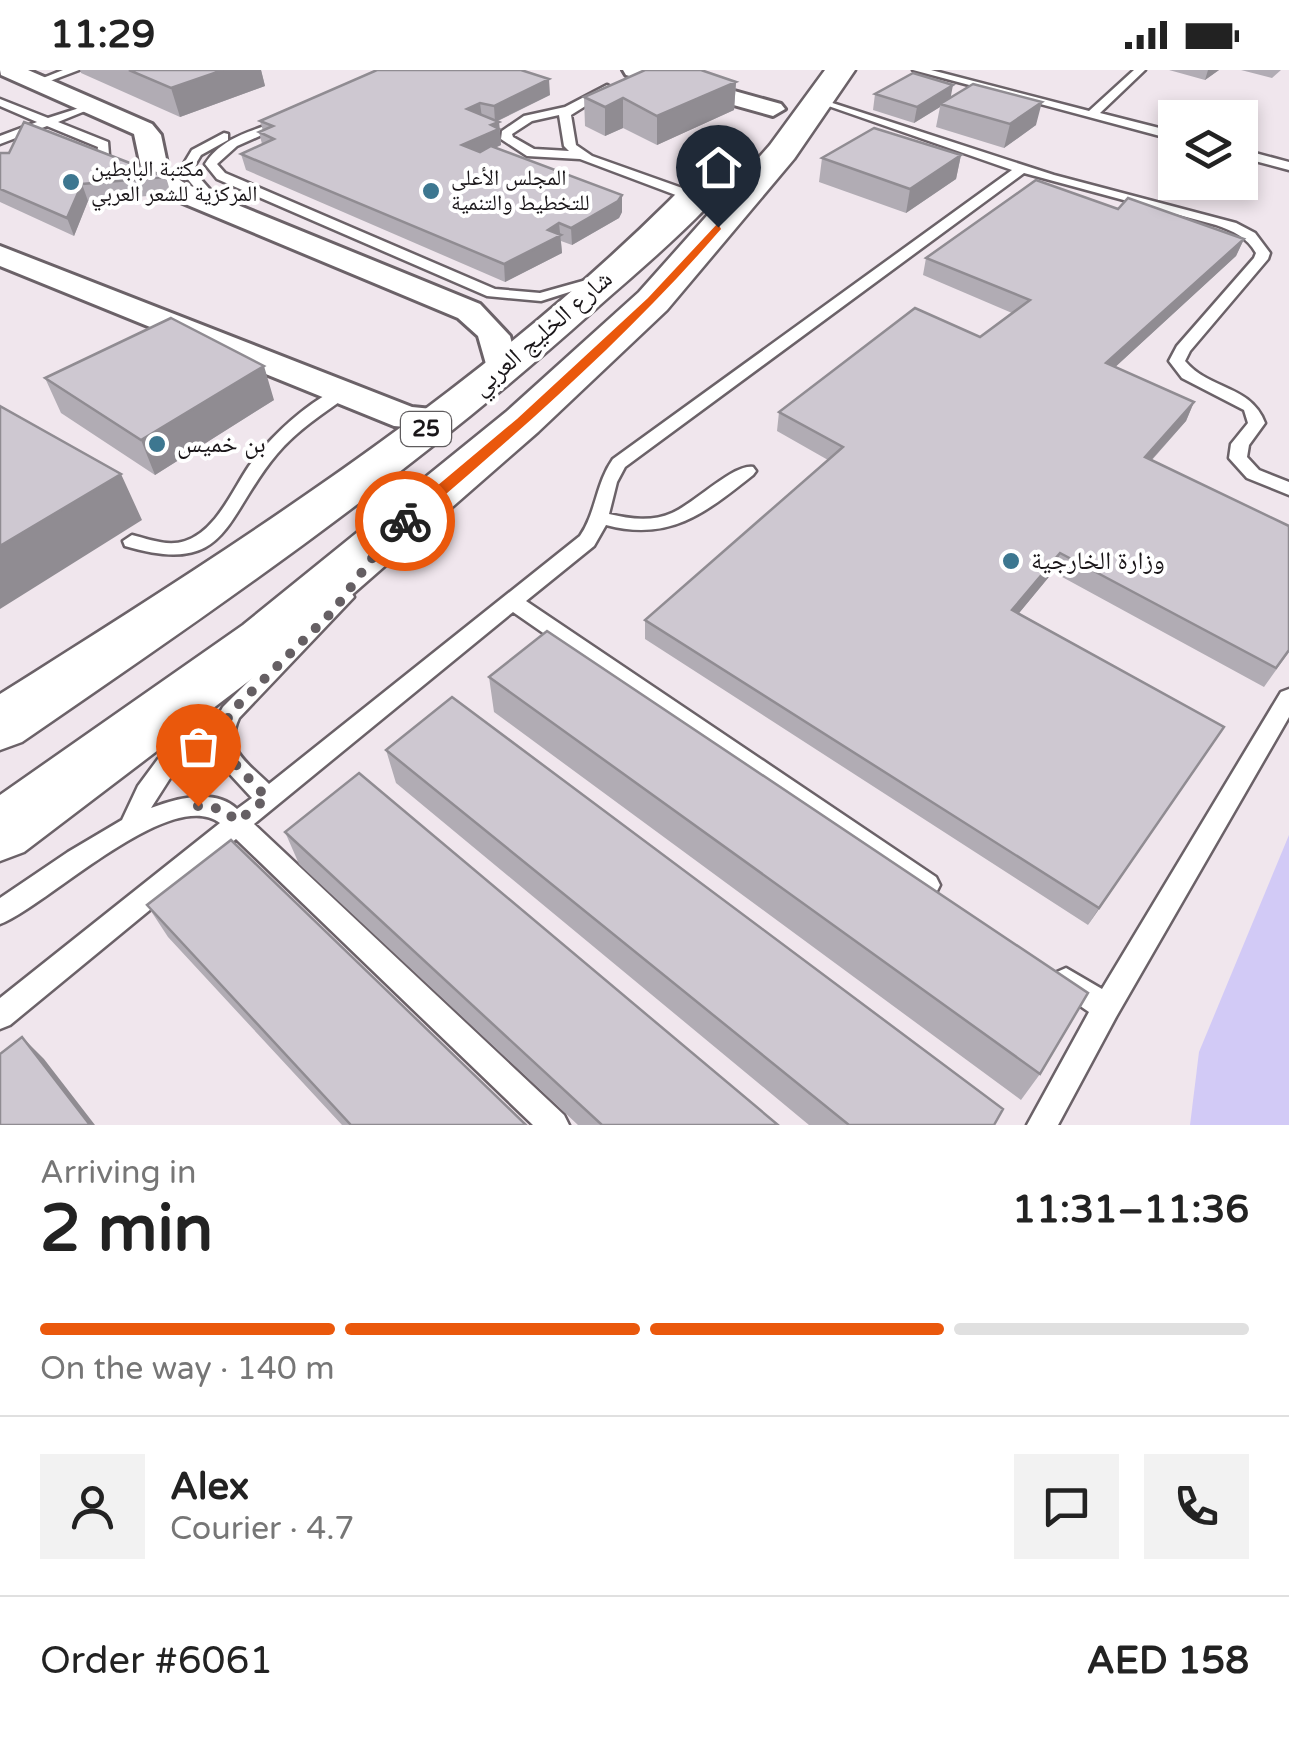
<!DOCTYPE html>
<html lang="en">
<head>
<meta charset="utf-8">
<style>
  :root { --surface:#fff; --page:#f2f2f2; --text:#222; --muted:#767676; --line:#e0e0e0; --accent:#ea580c }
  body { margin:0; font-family:"Varela Round","Noto Naskh Arabic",sans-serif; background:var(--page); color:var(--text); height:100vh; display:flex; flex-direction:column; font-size:38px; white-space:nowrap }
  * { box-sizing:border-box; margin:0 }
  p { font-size:32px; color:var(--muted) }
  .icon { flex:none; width:55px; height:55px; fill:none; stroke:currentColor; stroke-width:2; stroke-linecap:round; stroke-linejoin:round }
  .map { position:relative; height:1055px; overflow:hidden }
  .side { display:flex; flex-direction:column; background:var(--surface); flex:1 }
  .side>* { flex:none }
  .buttons { position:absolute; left:1158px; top:30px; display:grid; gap:20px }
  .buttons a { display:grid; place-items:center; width:100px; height:100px; border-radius:0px; background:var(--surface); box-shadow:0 5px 15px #0003; font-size:50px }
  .pin { position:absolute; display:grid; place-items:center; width:85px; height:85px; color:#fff; margin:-102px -42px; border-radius:50% 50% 50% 0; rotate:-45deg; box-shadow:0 0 10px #0007 }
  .pin .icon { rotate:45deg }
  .courier { position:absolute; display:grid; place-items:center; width:100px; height:100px; margin:-50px; border:8px solid #ea580c; border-radius:50%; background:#fff; color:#222; box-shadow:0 2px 12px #0007 }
  .overview em { font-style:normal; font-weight:700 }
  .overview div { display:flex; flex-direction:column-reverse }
  .overview { display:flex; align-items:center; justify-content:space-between; height:170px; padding:0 40px }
  h1 { font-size:65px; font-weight:700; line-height:75px }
  .bar { display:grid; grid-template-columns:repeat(4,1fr); gap:15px 10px; align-content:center; height:120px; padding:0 40px }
  .bar i { height:12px; border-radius:8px; background:var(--line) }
  .bar .active { background:var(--accent) }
  .bar p { grid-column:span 4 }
  .line { display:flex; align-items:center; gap:25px; padding:0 40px; border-top:2px solid var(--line) }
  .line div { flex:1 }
  .round { display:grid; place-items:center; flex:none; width:105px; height:105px; border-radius:0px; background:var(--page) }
  .status { display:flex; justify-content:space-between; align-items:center; height:70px; padding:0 50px; background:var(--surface); direction:ltr }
  .status svg { height:28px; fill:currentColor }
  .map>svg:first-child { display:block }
</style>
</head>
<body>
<div class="status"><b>11:29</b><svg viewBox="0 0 49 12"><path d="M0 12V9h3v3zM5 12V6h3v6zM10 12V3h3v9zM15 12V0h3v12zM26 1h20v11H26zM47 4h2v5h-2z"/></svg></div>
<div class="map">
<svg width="1289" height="1055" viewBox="0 0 1289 1055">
  <rect width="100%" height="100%" fill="#f0e6ed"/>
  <!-- water -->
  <path fill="#d2caf6" d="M 1289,765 L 1289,1055 L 1190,1055 L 1199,982 Z"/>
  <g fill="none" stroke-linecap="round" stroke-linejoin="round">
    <!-- service casing -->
    <g stroke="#6b6268" stroke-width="5">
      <path id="service" d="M 63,0 L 79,0 L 42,14 L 33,12 Z
        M 913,0 L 931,0 L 1089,41 L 1134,0 L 1145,0 L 1100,43 L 1175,62 L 1175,70 Z
        M 607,15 L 612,18 L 611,20 L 571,45 L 576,75 L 592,86 L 699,124 L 699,130 L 689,130 L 580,89 L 527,86 L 501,69 L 502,61 L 524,46 L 565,37 ZM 559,45 L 564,76 L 569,81 L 534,79 L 513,67 L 512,64 L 532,51 Z
        M 817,28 L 1054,105 L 1236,153 L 1255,163 L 1270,183 L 1268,189 L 1190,281 L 1185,291 C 1209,320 1251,315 1265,353 L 1249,375 L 1247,387 L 1259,400 L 1289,412 L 1289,425 L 1247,408 L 1229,388 L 1231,374 L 1248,353 L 1244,340 L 1182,308 L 1169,291 L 1177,276 L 1254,188 L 1256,183 C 1247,167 1233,161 1216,155 L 1024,103 L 625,397 L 617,412 L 609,444 C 630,449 652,452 672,443 C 694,434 733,394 753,397 L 756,401 L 753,405 C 705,443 670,472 606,455 L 594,476 L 526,531 L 936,807 L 940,815 L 936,823 L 927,826 L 918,823 L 513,542 L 254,754 L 564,1045 L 569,1055 L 533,1055 L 236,769 L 10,955 L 0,959 L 0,928 L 220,753 C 170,715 47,836 0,854 L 0,828 L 68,782 L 122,750 L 138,716 L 158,689 L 184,667 L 217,648 L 223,637 L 337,522 L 351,522 L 354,527 L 239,648 C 224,681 247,692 269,714 L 580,466 C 596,443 596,413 613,389 L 1012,100 L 817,32 ZM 211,673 L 215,688 L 252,728 L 237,739 C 215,718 177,728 151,738 L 174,702 Z
        M 0,29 L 48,48 L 95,33 L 95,37 L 58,52 L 108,72 L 109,85 L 96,94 L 88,94 L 86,91 L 97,83 L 98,77 L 47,56 L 0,74 L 0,66 L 37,52 L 0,36 Z
        M 281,50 L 291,52 L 237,76 L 217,94 L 225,103 L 495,219 L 540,223 L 597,207 L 604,211 L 541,231 L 487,226 L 217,109 L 205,94 C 222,67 253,61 281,50 Z
        M 224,63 L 228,64 L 228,70 L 201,85 L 195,95 L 198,106 L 226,138 L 219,142 L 214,141 L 186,107 L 183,95 L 192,80 Z
        M 1240,79 L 1289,92 L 1289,100 L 1240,87 Z
        M 343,317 L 351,322 L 349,325 C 324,343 297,360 277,384 C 223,448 230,507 125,476 L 123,471 L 132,465 C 149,469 167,477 185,471 C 216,461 232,421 249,396 C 269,368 311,328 343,317 Z
        M 1289,619 L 1289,647 L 1116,947 L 1058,1055 L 1027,1055 L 1089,942 L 1057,920 L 1053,911 L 1057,902 L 1066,898 L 1102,919 L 1281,622 Z"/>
    </g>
    <!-- minor casing -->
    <g stroke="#6b6268" stroke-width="6">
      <path id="minor" d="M 0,0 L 28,0 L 152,54 L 161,65 L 169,103 L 186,114 L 480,234 L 510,266 L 519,301 L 514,308 L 490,308 L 478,266 L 458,248 L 166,126 L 143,106 L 134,64 L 1,5 Z
        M 623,0 L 659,0 L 781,34 L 785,39 L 773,46 L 626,5 Z
        M 0,176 L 412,337 L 452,341 L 457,349 L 452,357 L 439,360 L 394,356 L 0,196 Z"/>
    </g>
    <!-- primary casing -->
    <g stroke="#6b6268" stroke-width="5">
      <path id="primary" d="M 825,0 L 855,0 L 794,89 L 667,240 L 538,362 L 283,585 L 24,782 L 0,791 L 0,725 L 243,555 L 506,342 L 639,222 L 770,75 Z
        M 736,71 L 748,74 L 753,81 C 711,142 647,193 592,242 C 414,402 218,538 22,672 L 0,680 L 0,624 C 255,463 518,297 724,74 Z"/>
    </g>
    <!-- service -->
    <use href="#service" fill="#fff" fill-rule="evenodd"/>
    <!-- minor -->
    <use href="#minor" fill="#fff" fill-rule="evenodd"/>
    <!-- primary -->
    <use href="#primary" fill="#fff" fill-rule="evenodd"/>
  </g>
  <!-- wall -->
  <path fill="#b1acb4" d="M 80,0 L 261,0 L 265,16 L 180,47 L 81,3 Z
    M 1169,0 L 1219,0 L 1205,10 Z
    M 1241,0 L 1281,0 L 1272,8 Z
    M 736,12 L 734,40 L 657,75 L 623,58 L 605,66 L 585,56 L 584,27 Z
    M 875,24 L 951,28 L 1036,55 L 1004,78 L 936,57 L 940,37 L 914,53 L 873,40 Z
    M 550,25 L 498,51 L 499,52 L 501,75 L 495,78 L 622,142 L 619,148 L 572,175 L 561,171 L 562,183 L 505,212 L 246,100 L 241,84 L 262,74 L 259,62 L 263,61 L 260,51 Z
    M 0,83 L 166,107 L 171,124 L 88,131 L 74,166 L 0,132 Z
    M 961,85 L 956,109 L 906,143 L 819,112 L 822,88 Z
    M 1118,139 L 1244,169 L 1236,186 L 1115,297 L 1194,332 L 1186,351 L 1152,390 L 1289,456 L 1289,582 L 1264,617 L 1053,502 L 1019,543 L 1224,657 L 1088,855 L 645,569 L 645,550 L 828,390 L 777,361 L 779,342 L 980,267 L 1012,243 L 923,205 L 926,188 Z
    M 45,308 L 274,330 L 155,405 L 61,343 Z
    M 489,607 L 1040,1004 L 1021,1030 L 494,642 Z
    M 386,680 L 994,1055 L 809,1055 L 396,713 Z
    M 285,762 L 778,1055 L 578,1055 L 299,794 Z
    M 147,835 L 526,1055 L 342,1055 L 168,867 Z"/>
  <!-- shaded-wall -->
  <path fill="#908c92" d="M 223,0 L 261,0 L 265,16 L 180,47 L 171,18 Z
    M 1208,0 L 1219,0 L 1205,10 Z
    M 549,9 L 550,25 L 495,52 L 494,36 Z
    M 736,12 L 734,40 L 657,75 L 657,46 Z
    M 953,15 L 950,31 L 940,34 L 940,37 L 914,53 L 917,37 Z
    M 623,28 L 623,58 L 605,66 L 605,37 Z
    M 1042,32 L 1036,55 L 1004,78 L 1010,54 Z
    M 480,33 L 482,48 L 467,39 Z
    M 499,52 L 501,75 L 464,92 L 462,75 L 491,55 Z
    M 961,85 L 956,109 L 906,143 L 910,119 Z
    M 82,114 L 88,131 L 74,166 L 67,148 Z
    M 622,125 L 622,142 L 619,148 L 572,175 L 571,158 Z
    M 559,153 L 562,183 L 505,212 L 504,194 Z
    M 1244,169 L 1236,186 L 1099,312 L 1106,293 Z
    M 264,296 L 274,330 L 155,405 L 141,370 Z
    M 1194,332 L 1186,351 L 1137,406 L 1145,387 Z
    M 121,404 L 142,450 L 0,539 L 0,476 Z
    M 1060,483 L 1053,502 L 1006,559 L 1012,540 Z
    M 1224,657 L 1212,675 L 1088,855 L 1099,838 Z
    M 22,967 L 44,989 L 95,1055 L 90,1055 Z"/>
  <!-- building -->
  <path fill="#cec8d1" stroke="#908c92" stroke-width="2.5" d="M 129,0 L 223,0 L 171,18 Z
    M 377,0 L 521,0 L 549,9 L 494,36 L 480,33 L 467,39 L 499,52 L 491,55 L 499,59 L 462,75 L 480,82 L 491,76 L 622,125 L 618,131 L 571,158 L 559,153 L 548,160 L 561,165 L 504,194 L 241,84 L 274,69 L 259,62 L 273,56 L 260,51 Z
    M 645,0 L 701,0 L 736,12 L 657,46 L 623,28 L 605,37 L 584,27 Z
    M 913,3 L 953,15 L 917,37 L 875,24 Z
    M 973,14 L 1042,32 L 1010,54 L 940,34 Z
    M 24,52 L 166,107 L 82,114 L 67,148 L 0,119 L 0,83 L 9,83 Z
    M 874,58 L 961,85 L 910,119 L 822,88 Z
    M 1036,110 L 1118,139 L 1128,128 L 1244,169 L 1106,293 L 1194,332 L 1145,387 L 1289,456 L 1289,580 L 1276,598 L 1060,483 L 1012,540 L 1224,657 L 1099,838 L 645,550 L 843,377 L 779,342 L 915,238 L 980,267 L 1030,230 L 926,188 Z
    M 171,248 L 264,296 L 141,370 L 45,308 Z
    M 0,336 L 121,404 L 0,476 Z
    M 547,561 L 1088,923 L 1040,1004 L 489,607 Z
    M 452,627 L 1003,1039 L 994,1055 L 849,1055 L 386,680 Z
    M 359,703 L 778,1055 L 602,1055 L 285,762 Z
    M 231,770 L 526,1055 L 351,1055 L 147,835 Z
    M 22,967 L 90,1055 L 0,1055 L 0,984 Z"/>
  <!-- route -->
  <path fill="#ea580c" d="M 718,153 L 721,159 C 627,268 520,361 411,454 L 400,454 L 400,447 L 517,349 L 648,228 Z"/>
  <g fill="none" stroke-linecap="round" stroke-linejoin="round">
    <!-- done -->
    <path stroke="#655f63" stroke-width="10" stroke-dasharray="0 18" d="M 198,736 L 221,739 L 238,751 L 267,728 L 223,681 L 221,664 L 230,643 L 334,540 L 390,464 L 405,451"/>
  </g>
  <!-- markers -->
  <g fill="#3d7790" stroke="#fff" stroke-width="4">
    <circle cx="71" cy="112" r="10"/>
    <circle cx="431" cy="121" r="10"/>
    <circle cx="157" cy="374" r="10"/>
    <circle cx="1011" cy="491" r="10"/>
  </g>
  <g text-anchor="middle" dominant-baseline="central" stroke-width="8" stroke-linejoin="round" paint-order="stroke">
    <!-- far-poi labels -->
    <g font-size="22" fill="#1a1619" stroke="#fff" text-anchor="start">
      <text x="91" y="99">مكتبة البابطين<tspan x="91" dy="25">المركزية للشعر العربي</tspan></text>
      <text x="451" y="108">المجلس الأعلى<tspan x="451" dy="25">للتخطيط والتنمية</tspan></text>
    </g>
    <!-- shield labels -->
    <rect fill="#fff" stroke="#5f5c5e" stroke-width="2.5" x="401" y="342" width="50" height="34" rx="8"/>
    <g font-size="22" font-weight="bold" fill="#1a1619">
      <text x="426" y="359">25</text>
    </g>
    <!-- street labels -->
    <g font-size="25" fill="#1a1619" stroke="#fff">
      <text transform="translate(542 263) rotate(-41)">شارع الخليج العربي</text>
    </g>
    <!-- poi labels -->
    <g font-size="25" fill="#1a1619" stroke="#fff" text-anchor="start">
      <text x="177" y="374">بن خميس</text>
      <text x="1031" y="491">وزارة الخارجية</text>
    </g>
  </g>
</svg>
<div class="buttons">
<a><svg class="icon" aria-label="layers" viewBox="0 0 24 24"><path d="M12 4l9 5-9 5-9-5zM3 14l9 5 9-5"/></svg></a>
</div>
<div class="pin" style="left:198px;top:736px;background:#ea580c"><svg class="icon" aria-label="bag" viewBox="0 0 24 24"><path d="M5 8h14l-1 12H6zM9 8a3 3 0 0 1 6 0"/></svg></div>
<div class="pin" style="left:718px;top:157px;background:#1f2937"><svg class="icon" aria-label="home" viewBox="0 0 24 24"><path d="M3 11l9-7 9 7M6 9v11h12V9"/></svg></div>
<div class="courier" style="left:405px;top:451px"><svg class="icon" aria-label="bike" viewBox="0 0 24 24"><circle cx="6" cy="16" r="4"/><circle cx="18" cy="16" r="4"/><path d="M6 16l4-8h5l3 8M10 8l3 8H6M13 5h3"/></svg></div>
</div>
<section class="side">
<div class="overview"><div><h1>2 min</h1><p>Arriving in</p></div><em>11:31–11:36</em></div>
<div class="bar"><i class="active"></i><i class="active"></i><i class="active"></i><i></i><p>On the way · 140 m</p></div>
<div class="line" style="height:180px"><a class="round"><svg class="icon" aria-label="person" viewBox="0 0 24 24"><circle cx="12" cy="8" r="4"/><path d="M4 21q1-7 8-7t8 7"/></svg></a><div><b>Alex</b><p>Courier · 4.7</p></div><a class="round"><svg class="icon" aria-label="chat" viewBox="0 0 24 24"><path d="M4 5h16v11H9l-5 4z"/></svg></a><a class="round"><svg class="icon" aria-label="phone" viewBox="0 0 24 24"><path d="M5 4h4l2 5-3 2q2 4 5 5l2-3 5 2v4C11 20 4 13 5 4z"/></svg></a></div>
<div class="line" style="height:130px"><div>Order #6061</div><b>AED 158</b></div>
</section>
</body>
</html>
